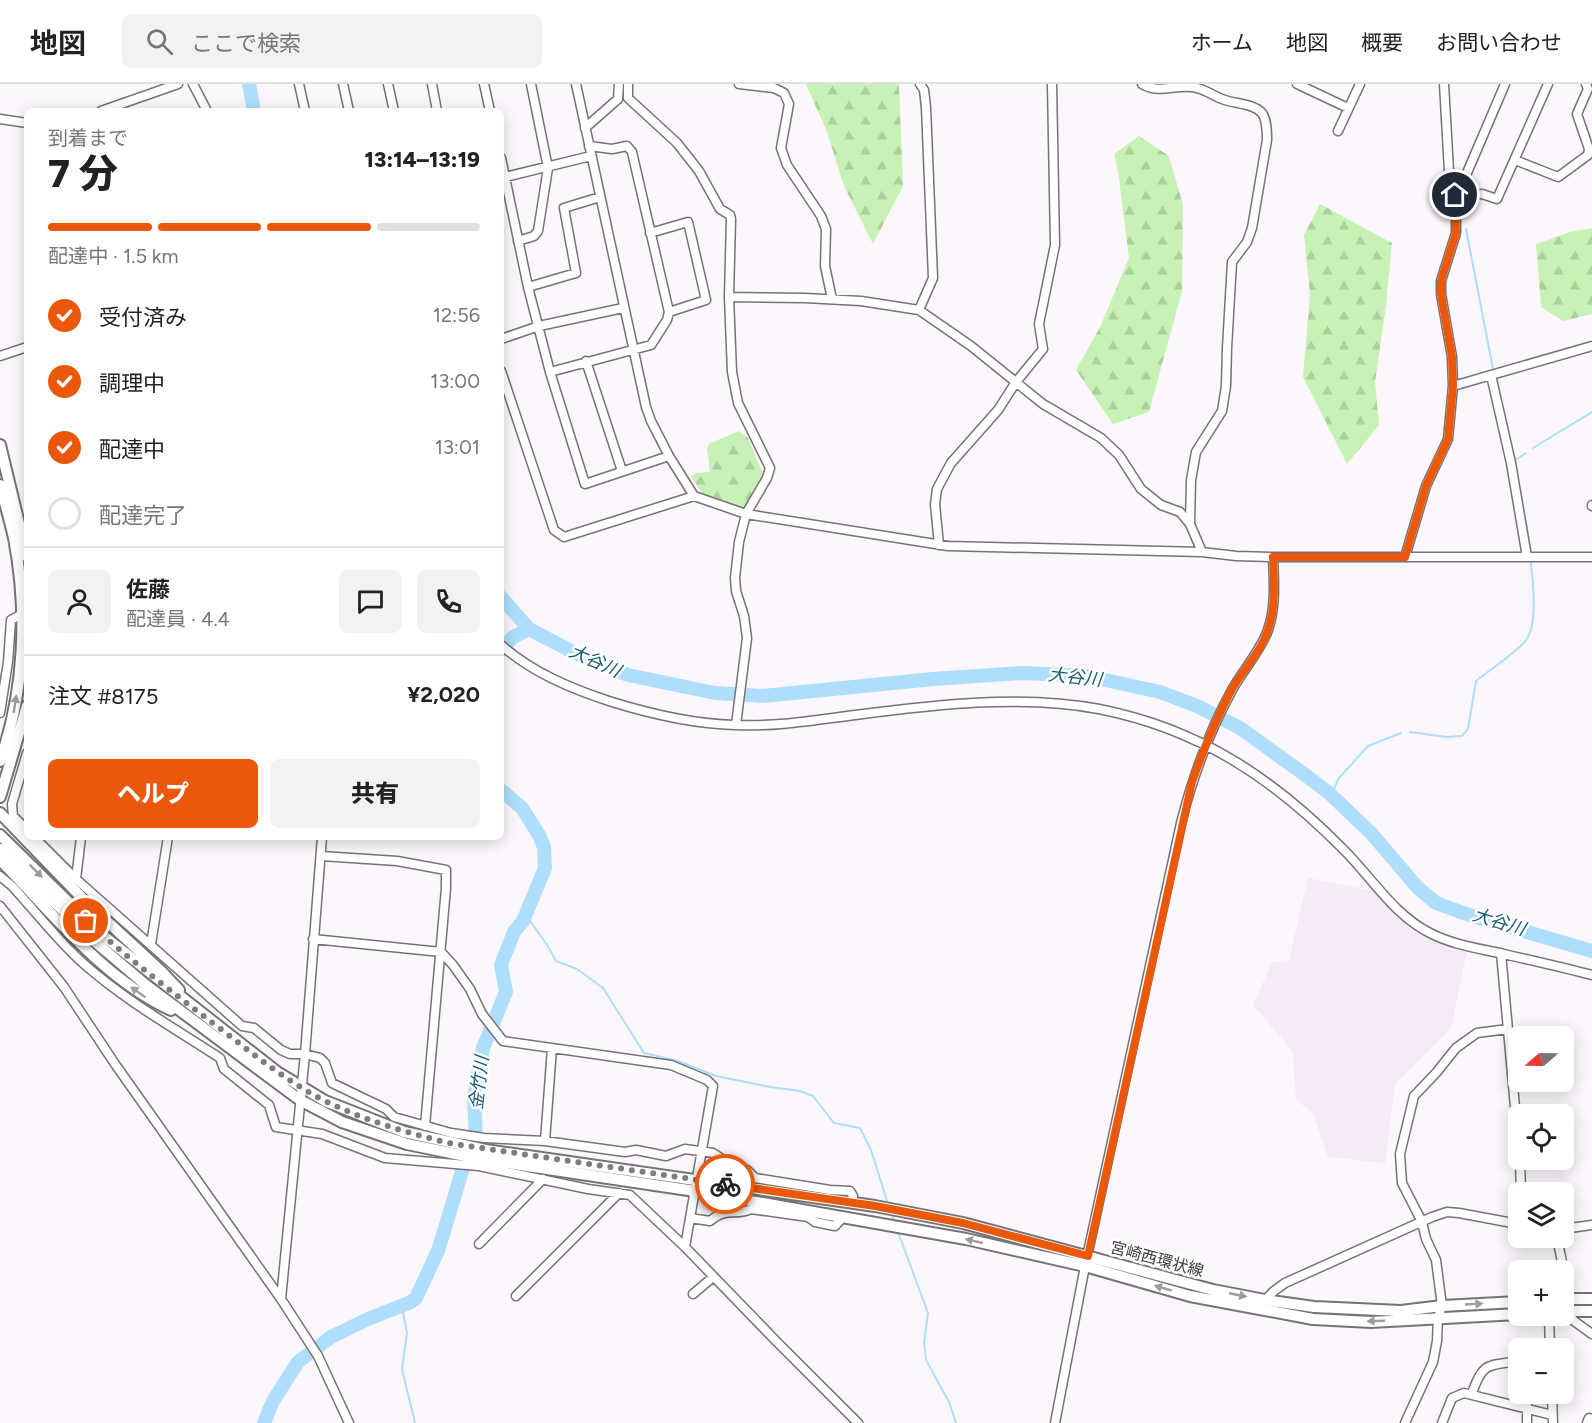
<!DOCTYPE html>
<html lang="ja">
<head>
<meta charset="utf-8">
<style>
  :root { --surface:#fff; --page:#f2f2f2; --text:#222; --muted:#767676; --line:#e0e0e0; --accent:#ea580c }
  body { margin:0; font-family:Figtree,"Noto Sans JP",sans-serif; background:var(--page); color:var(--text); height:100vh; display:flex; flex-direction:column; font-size:22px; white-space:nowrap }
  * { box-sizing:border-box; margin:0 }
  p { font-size:20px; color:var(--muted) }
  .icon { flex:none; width:33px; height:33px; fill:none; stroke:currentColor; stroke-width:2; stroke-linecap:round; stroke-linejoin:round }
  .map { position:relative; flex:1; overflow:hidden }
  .drawer { position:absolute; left:24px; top:24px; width:480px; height:732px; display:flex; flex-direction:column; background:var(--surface); border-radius:9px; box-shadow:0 3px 15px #0003 }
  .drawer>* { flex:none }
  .needle { width:39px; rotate:250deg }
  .controls { position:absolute; left:1508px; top:942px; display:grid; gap:12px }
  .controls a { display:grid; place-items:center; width:66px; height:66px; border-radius:9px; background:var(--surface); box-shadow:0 3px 15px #0003; font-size:30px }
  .pin { position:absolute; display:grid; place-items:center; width:51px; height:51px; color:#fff; margin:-26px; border:3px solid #fff; border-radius:50%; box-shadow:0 2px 6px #0007 }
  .courier { position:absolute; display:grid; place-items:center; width:60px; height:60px; margin:-30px; border:4px solid #ea580c; border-radius:50%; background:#fff; color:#222; box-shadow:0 2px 8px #0007 }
  .overview em { font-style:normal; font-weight:800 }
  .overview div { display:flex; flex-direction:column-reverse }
  .overview { display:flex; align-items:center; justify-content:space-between; height:102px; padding:0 24px }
  h1 { font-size:39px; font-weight:800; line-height:45px }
  .bar { display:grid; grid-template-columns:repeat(4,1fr); gap:9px 6px; align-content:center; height:72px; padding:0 24px }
  .bar i { height:8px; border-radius:4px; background:var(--line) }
  .bar .current { background:var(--accent) }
  .bar p { grid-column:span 4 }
  .line { display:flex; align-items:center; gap:15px; padding:0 24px; border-top:2px solid var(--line) }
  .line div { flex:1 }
  .round { display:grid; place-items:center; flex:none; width:63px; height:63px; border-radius:9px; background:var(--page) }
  ol { padding:0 24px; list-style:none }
  li { display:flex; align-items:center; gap:18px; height:66px }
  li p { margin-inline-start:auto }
  li .icon { padding:6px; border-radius:50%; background:var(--accent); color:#fff; stroke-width:4 }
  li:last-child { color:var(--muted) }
  li i { width:33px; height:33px; border:3px solid var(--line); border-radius:50% }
  .cta { display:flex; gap:12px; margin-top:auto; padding:12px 24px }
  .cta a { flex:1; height:69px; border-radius:9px; background:var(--accent); color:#fff; font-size:24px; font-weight:800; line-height:69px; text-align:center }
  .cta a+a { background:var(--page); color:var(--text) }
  header { display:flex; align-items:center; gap:36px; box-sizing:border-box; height:84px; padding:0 30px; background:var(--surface); border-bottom:2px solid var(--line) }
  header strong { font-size:28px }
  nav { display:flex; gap:33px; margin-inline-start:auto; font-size:21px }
  .search { width:420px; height:54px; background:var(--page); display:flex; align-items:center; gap:15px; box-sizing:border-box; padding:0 21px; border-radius:9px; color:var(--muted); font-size:22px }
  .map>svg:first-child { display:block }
</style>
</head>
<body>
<header>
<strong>地図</strong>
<div class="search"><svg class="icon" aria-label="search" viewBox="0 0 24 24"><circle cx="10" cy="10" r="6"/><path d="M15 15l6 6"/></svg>ここで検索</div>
<nav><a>ホーム</a><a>地図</a><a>概要</a><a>お問い合わせ</a></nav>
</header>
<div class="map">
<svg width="1592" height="1339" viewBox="0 0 1592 1339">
  <defs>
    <pattern id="forest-firs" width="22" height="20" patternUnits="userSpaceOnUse" patternTransform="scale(1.5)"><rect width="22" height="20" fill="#c8f1b5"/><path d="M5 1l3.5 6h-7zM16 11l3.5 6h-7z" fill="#adcf9d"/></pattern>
  </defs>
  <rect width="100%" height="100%" fill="#fbf7fc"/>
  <!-- built -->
  <path fill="#f5ebf6" d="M 1308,794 L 1375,807 L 1419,849 L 1467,867 L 1451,944 L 1395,1000 L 1385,1079 L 1328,1073 L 1313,1029 L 1296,1016 L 1293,968 L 1253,921 L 1272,878 L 1289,876 Z"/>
  <!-- forest -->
  <path fill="url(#forest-firs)" d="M 806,0 L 899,0 L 903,102 L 873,160 L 844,102 L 827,48 Z
    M 1139,52 L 1169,72 L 1183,121 L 1182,207 L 1149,328 L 1113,340 L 1076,286 L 1100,243 L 1129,174 L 1118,87 L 1114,70 Z
    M 1320,120 L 1392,159 L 1386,221 L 1375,298 L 1379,341 L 1347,380 L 1303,293 L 1310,211 L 1304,151 Z
    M 1592,144 L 1592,230 L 1563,237 L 1541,223 L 1536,160 L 1570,148 Z
    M 739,347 L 748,354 L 764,392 L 763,398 L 743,425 L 704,412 L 691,393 L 696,389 L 710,388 L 707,364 L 709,360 Z"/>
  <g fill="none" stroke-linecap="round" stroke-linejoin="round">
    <!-- stream -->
    <path stroke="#aedefc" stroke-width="2" d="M 1466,145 L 1493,285
      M 1533,364 L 1592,328
      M 1514,377 L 1526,369
      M 1520,406 L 1531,468
      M 21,599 L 27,599
      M 1410,648 L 1447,653 L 1462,652 L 1468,645 L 1476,597 C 1487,588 1518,567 1526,556 C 1538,540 1533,499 1531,479
      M 1331,711 L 1339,694 L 1368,662 L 1401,649
      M 526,831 C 537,848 547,858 556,877 L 577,885 L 603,904 L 644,969 L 678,977 L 716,992 L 770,1003 L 800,1007 L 813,1012 L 834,1039 L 860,1044 L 871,1066 L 888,1120
      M 891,1128 L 895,1140
      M 898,1148 L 928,1229 L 924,1259 L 926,1276 L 949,1318 L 956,1339
      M 402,1223 L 407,1249 L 402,1285 L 415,1339"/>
    <!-- river -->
    <path stroke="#aedefc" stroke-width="14" d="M 249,0 L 254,27
      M 501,513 L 529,545 L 573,568 L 628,591 L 715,609 L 763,612 L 933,595 L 1023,589 L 1087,592 L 1160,608 L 1197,622 L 1240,644 L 1304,690 L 1329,709 L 1371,749 L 1418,804 L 1436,819 L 1469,831 L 1592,867
      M 501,566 L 513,553 L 529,545
      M 264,1339 L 273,1317 L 298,1278 L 331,1253 L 368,1235 L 411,1218 L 416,1214 L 438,1167 L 463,1084 L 473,1066 L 476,1055 L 474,1013 L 483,964 L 506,908 L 501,881 L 514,848 L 523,837 L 545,784 L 544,763 L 539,751 L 522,724 L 501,706"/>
    <!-- minor casing -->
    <g stroke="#767276" stroke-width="11">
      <path id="minor" d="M 193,0 L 207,27
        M 299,0 L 305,27
        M 343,0 L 349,27
        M 388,0 L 394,27
        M 432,0 L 437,27
        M 484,0 L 490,27
        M 576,0 L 646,323 L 651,337 L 669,372 L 694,412 L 746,430 L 948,462 L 1202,468 L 1236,472 L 1273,473 L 1592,473
        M 628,0 L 628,14 L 677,59 L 699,87 L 720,125 L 730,131 L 731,135 L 729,213 L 732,288 L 738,319 L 770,384 L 767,394 L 746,430 L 739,458 L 735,494 L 736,507 L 744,532 L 747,554 L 736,641
        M 739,0 L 774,4 L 784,9 L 789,20 L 781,64 L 787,81 L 821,132 L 826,145 L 825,182 L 832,215
        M 1142,0 C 1159,10 1173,1 1192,3 C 1203,4 1212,11 1222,15 C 1234,20 1253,19 1262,29 C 1267,36 1267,48 1267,56 L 1252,144 L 1247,158 L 1232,178 L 1227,264 L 1226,302 L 1222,327 L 1196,368 L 1191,396 L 1190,440
        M 1297,0 L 1348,24
        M 101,27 L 178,0
        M 0,35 L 27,39
        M 585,44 L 618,15 L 619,0
        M 1338,47 L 1360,0
        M 501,74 L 528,203 L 550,288 L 585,400 L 669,372
        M 1515,76 L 1558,93 L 1588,71 L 1589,65 L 1577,30 L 1588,5 L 1586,0
        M 505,93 L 591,72
        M 1455,111 L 1482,110 L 1497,115 L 1548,0
        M 1455,111 L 1464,96 L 1505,0
        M 650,149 L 688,138 L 706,216 L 669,228
        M 518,157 L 534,152 L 538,147 L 548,84 L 531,0
        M 528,203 L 576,189 L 564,124 L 600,113
        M 729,213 L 805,214 L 861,217 L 919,226 L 971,262 L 1043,320 L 1101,354 L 1119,371 L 1141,405 L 1161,421 L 1180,428 L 1190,440 L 1202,468
        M 919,226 L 933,194 L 926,23 L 924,6 L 920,0
        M 501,255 L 539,242 L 623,224
        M 0,272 L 27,263
        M 586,277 L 622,387
        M 501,287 L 554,446 L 564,453 L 694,412
        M 550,288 L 651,261 L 667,236 L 669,228 L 632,68 L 627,62 L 612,65 L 589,62
        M 1491,291 L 1511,379 L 1527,473
        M 1453,302 L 1592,262
        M 1592,421 L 1592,422
        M 939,461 L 935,420 L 937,405 L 951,379 L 998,326 L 1016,298 L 1043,265 L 1039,240 L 1055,161 L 1052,0
        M 1405,473 L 1426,402 L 1448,355 L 1453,302 L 1452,273 L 1441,210 L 1441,197 L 1456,149 L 1456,136 L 1455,111 L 1449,87 L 1444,0
        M 501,561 C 533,589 572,605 612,618 C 651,630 694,640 735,641 C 775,643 815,636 855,631 C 933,621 1021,610 1099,625 C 1200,645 1273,694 1344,766 C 1372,794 1394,831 1430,849 C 1451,860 1476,864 1499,869 C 1530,876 1561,883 1592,891
        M 0,629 L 8,578 L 11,536 L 22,530 L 26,530
        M 27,669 L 12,720 L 13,732 L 27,746
        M 34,753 L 76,795 L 242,942 L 254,944 L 281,966 L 290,970 L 305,970 L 320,974 L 325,979 L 332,999 L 386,1025 L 394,1033 L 451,1049 L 484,1054 L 545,1057 L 625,1068 L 636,1066 L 666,1072 L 685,1065 L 713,1069 L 733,1082 L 747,1086 L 755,1094 L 830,1106 L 850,1107 L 853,1112 L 852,1119
        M 321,772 L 397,777 L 446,786 L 446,804 L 425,1042
        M 0,792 L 12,802 C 36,828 58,857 84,880 C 126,917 174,944 220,974 L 224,985 L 269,1021 L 276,1043 L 322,1050 L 385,1074 L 479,1082 L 588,1105 L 630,1111 L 685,1163 L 777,1258 L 858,1339
        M 76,795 L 81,753
        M 0,822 L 64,903 L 115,980 L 281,1215 L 318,1272 L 349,1339
        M 313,855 L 441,868 L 453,881 L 470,905 L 482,930 L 503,957 L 671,981 L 707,996 L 713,1002 L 685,1163
        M 151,860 L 168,753
        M 1501,869 L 1518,1056
        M 545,1057 L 552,964
        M 1520,1076 L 1521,1108
        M 690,1134 L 710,1137 C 728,1122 734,1133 751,1125 L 808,1133 L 815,1138 L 835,1142 L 843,1133
        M 1563,1145 L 1592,1141
        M 1557,1154 L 1565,1192 L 1567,1227 L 1574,1237 L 1592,1250
        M 479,1160 L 543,1095
        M 693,1210 L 713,1193
        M 516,1212 L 619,1109
        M 281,1215 L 305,970 L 322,753
        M 1265,1216 L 1274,1207 L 1285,1199 L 1432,1133 L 1447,1128 L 1459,1129 L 1518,1140
        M 1549,1232 L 1550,1264
        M 1472,1309 C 1483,1278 1487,1282 1518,1277
        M 1527,1310 L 1527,1339
        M 1552,1310 L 1553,1339
        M 1055,1339 L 1085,1182 L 1181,739 C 1193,692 1209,648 1232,606 C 1243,586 1260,568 1268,546 C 1276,523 1274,497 1273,473
        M 1405,1339 L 1433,1278 L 1437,1257 L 1438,1234 L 1442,1222 L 1436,1176 L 1426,1155 L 1422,1138 L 1402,1099 L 1400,1070 L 1414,1012 L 1436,989 L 1456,964 L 1477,949 L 1508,945
        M 1442,1339 L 1452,1314 L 1464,1309 L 1552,1331
        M 1587,1339 L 1589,1334 L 1592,1335"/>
    </g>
    <!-- major casing -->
    <g stroke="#767276" stroke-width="14">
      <path id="major" d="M 0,361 L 27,473
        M 0,401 C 5,419 10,436 14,454 C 28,527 25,607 0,677
        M 0,713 L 27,622
        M 0,729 L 86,818 L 161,887 L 179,906
        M 0,751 L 101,850 L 277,988 L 325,1017 L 404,1048 L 486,1066 L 875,1122 L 963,1139 L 1213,1206 L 1265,1216 L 1314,1223 L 1401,1227 L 1442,1222 L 1518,1218
        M 0,765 L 94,857 L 146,901 L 300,1016 L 342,1038 L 407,1060 L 480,1075 L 695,1107 L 966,1155 L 1085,1182 L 1190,1212 L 1313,1235 L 1371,1238 L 1518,1230
        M 0,776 C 53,829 102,894 171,926
        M 1563,1215 L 1592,1215
        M 1563,1227 L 1592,1227"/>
    </g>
    <!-- minor -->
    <use href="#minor" stroke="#fff" stroke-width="8"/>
    <!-- major -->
    <use href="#major" stroke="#fff" stroke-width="10"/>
  </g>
  <!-- one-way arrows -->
  <defs><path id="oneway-solid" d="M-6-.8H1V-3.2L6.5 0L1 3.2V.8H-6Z" transform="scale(1.5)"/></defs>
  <g fill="#9e9c9e">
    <use href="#oneway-solid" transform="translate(15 620) rotate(-81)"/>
    <use href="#oneway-solid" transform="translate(36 787) rotate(45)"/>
    <use href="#oneway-solid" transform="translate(138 908) rotate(-145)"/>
    <use href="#oneway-solid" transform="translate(974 1157) rotate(-167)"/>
    <use href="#oneway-solid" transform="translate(1163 1204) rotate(-164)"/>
    <use href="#oneway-solid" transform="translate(1238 1211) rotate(11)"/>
    <use href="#oneway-solid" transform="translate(1474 1220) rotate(-3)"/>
    <use href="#oneway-solid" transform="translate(1376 1237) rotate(178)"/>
  </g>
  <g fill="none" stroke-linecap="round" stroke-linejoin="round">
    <!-- done -->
    <path stroke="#7f7c7f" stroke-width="6" stroke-dasharray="0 10.8" d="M 86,837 C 128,874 173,909 218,943 C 252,969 285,996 323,1016 C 363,1036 405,1048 448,1059 L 725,1100"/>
    <!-- route -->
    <path stroke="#ea580c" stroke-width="8" d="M 725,1100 L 875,1122 L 963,1139 L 1088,1172 L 1192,698 C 1203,667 1216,635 1232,605 C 1243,586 1261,568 1268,546 C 1276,523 1274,497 1273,473 L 1405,473 L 1426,402 L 1448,355 L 1453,302 L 1452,273 L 1441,210 L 1441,197 L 1456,149 L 1455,111"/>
  </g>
  <g text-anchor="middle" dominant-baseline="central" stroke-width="5" stroke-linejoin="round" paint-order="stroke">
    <!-- street labels -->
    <g font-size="16" fill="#3c3a3c" stroke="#fff">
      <text transform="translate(1157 1175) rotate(15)">宮崎西環状線</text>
    </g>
    <!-- water labels -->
    <g font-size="18" font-style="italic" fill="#19597a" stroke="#fff">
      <text transform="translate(595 577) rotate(24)">大谷川</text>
      <text transform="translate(1075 593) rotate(6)">大谷川</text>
      <text transform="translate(1499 838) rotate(17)">大谷川</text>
      <text transform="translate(479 999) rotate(-83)">金竹川</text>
    </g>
  </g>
</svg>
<div class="controls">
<a><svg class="needle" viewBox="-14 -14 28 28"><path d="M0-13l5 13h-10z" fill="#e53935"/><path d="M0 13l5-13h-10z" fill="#767676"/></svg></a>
<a><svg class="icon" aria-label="locate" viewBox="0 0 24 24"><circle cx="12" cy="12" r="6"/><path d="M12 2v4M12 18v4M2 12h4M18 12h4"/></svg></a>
<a><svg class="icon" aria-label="layers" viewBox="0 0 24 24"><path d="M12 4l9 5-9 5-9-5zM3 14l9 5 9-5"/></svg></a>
<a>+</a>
<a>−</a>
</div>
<div class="pin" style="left:86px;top:837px;background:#ea580c"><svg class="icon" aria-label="bag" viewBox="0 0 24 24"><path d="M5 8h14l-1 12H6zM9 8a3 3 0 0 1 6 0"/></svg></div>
<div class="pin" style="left:1455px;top:111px;background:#1f2937"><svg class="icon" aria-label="home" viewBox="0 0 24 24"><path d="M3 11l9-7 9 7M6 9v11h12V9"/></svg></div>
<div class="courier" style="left:725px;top:1100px"><svg class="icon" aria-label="bike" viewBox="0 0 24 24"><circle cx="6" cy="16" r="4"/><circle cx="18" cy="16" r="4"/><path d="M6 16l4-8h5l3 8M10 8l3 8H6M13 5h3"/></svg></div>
<section class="drawer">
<div class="overview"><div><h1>7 分</h1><p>到着まで</p></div><em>13:14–13:19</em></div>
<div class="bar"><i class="current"></i><i class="current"></i><i class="current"></i><i></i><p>配達中 · 1.5 km</p></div>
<ol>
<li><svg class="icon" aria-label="check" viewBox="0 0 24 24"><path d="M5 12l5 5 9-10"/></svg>受付済み<p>12:56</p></li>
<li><svg class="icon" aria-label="check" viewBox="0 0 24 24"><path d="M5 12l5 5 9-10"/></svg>調理中<p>13:00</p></li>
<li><svg class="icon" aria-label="check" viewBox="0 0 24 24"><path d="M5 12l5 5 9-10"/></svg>配達中<p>13:01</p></li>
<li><i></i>配達完了</li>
</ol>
<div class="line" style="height:108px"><a class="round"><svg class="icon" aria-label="person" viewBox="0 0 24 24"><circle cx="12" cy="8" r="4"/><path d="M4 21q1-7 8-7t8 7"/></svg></a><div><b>佐藤</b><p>配達員 · 4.4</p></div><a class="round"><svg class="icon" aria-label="chat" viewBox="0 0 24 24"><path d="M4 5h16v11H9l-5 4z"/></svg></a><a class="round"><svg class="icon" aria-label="phone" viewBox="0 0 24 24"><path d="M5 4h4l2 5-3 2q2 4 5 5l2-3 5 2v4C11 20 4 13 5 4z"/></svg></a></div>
<div class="line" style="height:78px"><div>注文 #8175</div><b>¥2,020</b></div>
<div class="cta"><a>ヘルプ</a><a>共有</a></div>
</section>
</div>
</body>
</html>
